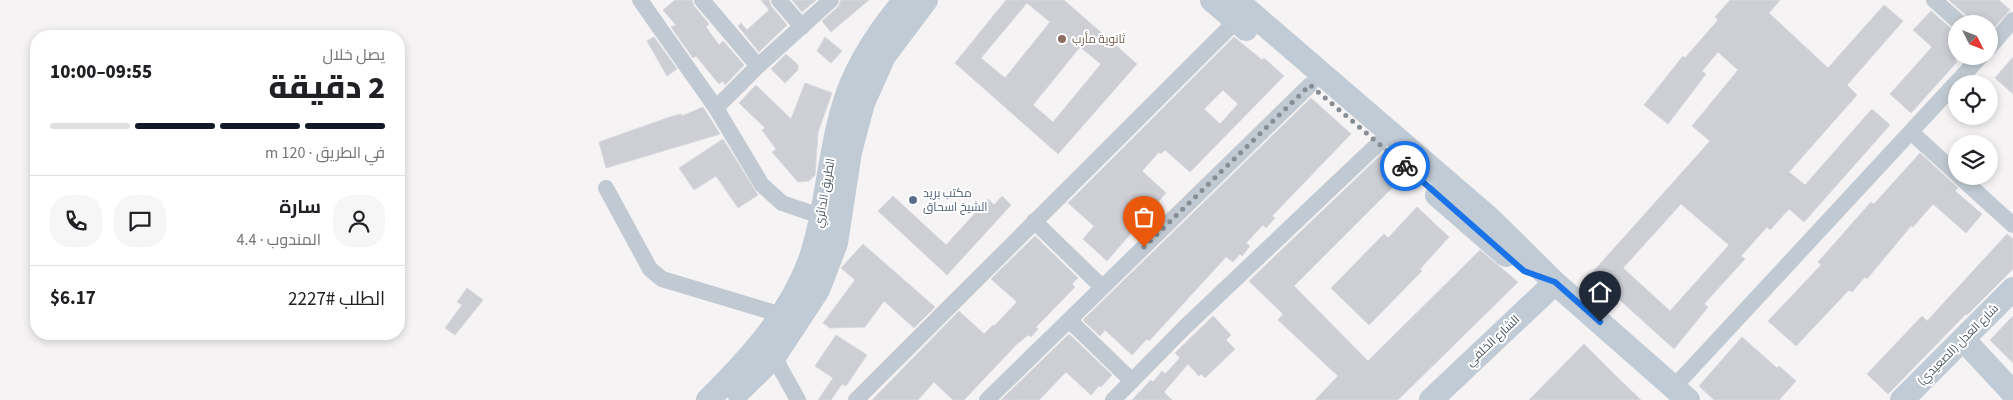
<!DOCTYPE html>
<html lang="ar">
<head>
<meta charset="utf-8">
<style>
  :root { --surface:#fff; --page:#f6f6f6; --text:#202124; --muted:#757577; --line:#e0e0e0; --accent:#111827 }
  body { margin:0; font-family:"Source Sans 3",Cairo,sans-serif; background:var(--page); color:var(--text); direction:rtl; height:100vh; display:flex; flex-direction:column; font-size:19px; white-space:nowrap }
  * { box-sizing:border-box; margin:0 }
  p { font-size:16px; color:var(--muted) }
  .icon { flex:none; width:28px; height:28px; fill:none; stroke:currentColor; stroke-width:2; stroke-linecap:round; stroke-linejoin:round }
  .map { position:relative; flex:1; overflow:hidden; direction:ltr }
  .sheet { position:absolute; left:30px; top:30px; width:375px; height:310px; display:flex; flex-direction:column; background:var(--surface); border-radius:20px; box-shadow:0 2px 8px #0003; direction:rtl }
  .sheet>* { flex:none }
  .needle { width:32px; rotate:132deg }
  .controls { position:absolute; left:1948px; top:15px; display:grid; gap:10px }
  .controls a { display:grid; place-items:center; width:50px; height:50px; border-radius:50%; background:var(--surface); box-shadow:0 2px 8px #0003; font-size:25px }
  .pin { position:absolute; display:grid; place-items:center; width:42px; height:42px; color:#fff; margin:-51px -21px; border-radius:50% 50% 50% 0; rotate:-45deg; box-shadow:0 0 5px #0007 }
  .pin .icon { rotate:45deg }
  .courier { position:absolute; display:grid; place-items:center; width:50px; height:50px; margin:-25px; border:4px solid #1a73e8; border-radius:50%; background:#fff; color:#222; box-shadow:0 1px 6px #0007 }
  .headline em { font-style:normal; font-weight:800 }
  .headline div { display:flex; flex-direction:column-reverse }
  .headline { display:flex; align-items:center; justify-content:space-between; height:85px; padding:0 20px }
  h1 { font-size:32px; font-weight:800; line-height:38px }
  .bar { display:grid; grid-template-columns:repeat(4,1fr); gap:8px 5px; align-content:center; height:60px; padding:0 20px }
  .bar i { height:6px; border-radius:4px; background:var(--line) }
  .bar .current { background:var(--accent) }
  .bar p { grid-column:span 4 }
  .line { display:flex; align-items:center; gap:12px; padding:0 20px; border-top:1px solid var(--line) }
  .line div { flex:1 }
  .round { display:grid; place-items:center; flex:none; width:52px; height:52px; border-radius:20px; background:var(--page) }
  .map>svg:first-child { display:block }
</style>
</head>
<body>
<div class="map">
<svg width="2013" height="400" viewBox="0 0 2013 400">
  <rect width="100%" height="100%" fill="#f5f3f3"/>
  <!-- building -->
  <path fill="#cdcfd5" stroke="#d7d9de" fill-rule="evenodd" d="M 675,0 L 692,0 L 694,6 L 709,24 L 706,27 L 719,45 L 723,41 L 744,65 L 725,85 L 723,81 L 719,84 L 696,56 L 693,58 L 671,27 L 676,25 L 663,10 Z
    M 761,0 L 769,0 L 771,6 L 787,25 L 759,52 L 738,26 L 741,23 L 747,30 L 769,10 Z
    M 792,0 L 816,0 L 802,12 Z
    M 841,0 L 869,0 L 831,32 L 822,21 L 838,7 Z
    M 1006,0 L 1064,0 L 1137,64 L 1058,154 L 955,63 ZM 1027,3 L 1050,22 L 1005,78 L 981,58 ZM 1080,47 L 1101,64 L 1053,122 L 1033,105 Z
    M 1730,0 L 1780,0 L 1769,13 L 1828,68 L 1884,5 L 1903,21 L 1847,85 L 1857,95 L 1789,172 L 1805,185 L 1872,109 L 1890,125 L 1804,222 L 1789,209 L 1770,230 L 1767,227 L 1741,256 L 1745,259 L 1704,304 L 1708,307 L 1674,349 L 1591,274 L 1710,141 L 1692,126 L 1738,70 L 1718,52 L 1702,71 L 1706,74 L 1668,124 L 1644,105 L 1683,56 L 1685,58 L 1718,20 L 1715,17 ZM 1681,204 L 1729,245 L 1670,311 L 1623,268 Z
    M 1949,0 L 1999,0 L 2010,10 L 1989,33 L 1989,24 L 1971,24 L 1968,17 Z
    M 1931,11 L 1953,30 L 1949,34 L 1956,40 L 1956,63 L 1911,113 L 1890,94 L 1932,47 L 1913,30 Z
    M 654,37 L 677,69 L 667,76 L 647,41 Z
    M 825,37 L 842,51 L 831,63 L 817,51 Z
    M 1234,37 L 1262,60 L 1264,58 L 1284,76 L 1190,172 L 1165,150 L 1161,154 L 1159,152 L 1142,171 L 1166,193 L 1107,261 L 1083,239 L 1094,226 L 1068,203 ZM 1223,90 L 1238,104 L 1220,124 L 1204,109 Z
    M 786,54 L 798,65 L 798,70 L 785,83 L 771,69 Z
    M 2013,57 L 2013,94 L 1995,78 Z
    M 805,83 L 832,93 L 818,132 L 815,175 L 809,181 L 798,182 L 772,152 L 776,149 L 762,130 L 765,128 L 739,103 L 756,85 L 791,119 Z
    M 1311,98 L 1351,134 L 1272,216 L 1275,218 L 1266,228 L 1263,225 L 1246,243 L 1250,246 L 1242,256 L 1240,254 L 1233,262 L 1226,257 L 1149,341 L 1147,339 L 1132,355 L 1105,330 L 1100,336 L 1083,320 Z
    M 703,107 L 720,134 L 606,168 L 599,142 L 670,117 L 681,114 L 682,116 Z
    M 723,139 L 758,195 L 738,208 L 716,176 L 694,190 L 679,168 Z
    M 1385,151 L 1411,175 L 1398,190 L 1394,186 L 1294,286 L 1368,361 L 1480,250 L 1518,282 L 1398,400 L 1315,400 L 1338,376 L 1278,320 L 1283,314 L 1249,281 Z
    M 1920,153 L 1958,188 L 1955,191 L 1982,214 L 1966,233 L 1933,204 L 1913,227 L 1911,226 L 1867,279 L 1865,277 L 1852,292 L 1849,290 L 1796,346 L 1768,321 L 1821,265 L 1818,262 L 1871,202 L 1874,204 Z
    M 893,196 L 946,245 L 988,199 L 994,205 L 1002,196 L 1011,205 L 947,275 L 878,211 Z
    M 1417,207 L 1449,237 L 1420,269 L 1422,271 L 1369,325 L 1331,288 L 1384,234 L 1388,238 Z
    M 2007,234 L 2013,239 L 2013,269 L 1967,315 L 1966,314 L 1888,394 L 1867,374 L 1922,316 L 1927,321 Z
    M 1035,236 L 1078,278 L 1072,284 L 1075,287 L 1036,327 L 1038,329 L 1031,337 L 1028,335 L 1016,345 L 964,400 L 953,400 L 934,382 L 918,400 L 872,400 L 959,311 L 984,334 L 993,325 L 994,326 L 1017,302 L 991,279 Z
    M 863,244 L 935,307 L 914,328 L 884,301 L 865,327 L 830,328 L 823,323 L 855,280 L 841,268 Z
    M 467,288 L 483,300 L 455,335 L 445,328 L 462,305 L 457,302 Z
    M 1213,316 L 1231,335 L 1226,340 L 1235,349 L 1205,378 L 1201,374 L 1199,376 L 1188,364 L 1164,392 L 1172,400 L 1132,400 L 1151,380 L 1153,382 L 1162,371 L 1165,374 L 1180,358 L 1175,353 Z
    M 2013,316 L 2013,363 L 1990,340 Z
    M 1069,334 L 1112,375 L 1101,387 L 1099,386 L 1091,395 L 1066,372 L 1039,400 L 1001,400 Z
    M 836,335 L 867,355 L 846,386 L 842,384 L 831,400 L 818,400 L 833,378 L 815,366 Z
    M 1742,337 L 1777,368 L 1779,366 L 1796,381 L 1779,400 L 1714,400 L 1699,386 Z
    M 1584,344 L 1614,374 L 1641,400 L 1529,400 Z"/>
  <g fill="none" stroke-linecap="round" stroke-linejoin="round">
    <!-- street -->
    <path stroke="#c1cad2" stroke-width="16" d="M 640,0 L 716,108 L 762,185 L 782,203 L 823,217
      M 702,0 L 758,66 L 716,108
      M 779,0 L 802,27
      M 1934,0 L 1961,24
      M 1989,48 L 2013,20
      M 758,66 L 831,0
      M 1912,133 L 1956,173
      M 1959,176 L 2013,225
      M 606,188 L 650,269 L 662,279 L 782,315
      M 1034,221 L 1102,287
      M 1069,320 L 1132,381
      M 774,357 L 798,400
      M 1674,387 L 1981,56
      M 856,400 L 1236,21
      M 987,400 L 1310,85
      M 1113,400 L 1185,327 L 1379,143"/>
    <!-- secondary -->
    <path stroke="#c1cbd6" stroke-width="24" d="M 1212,0 L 1246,29
      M 1236,0 L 1488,217 L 1555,283 L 1688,400
      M 1437,195 L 1506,255
      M 1963,339 L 2013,393
      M 738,392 L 774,357 L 818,290 L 836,243 L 850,152 L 863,103 L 884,56 L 926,0
      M 708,400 C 749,359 790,315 810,260 C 827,210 828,158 843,108 C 854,68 879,31 905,0
      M 1431,400 L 1555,283
      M 1902,400 L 2013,289"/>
  </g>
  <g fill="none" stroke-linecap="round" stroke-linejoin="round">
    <!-- done -->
    <path stroke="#868d94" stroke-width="5" stroke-dasharray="0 9" d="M 1144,247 L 1310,85 L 1405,166"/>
    <!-- route -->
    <path stroke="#1a73e8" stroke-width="6" d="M 1405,166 L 1524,271 L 1555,282 L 1600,322"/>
  </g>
  <!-- markers -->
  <circle fill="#8d6e63" stroke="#fff" stroke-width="2" cx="1062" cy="39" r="5"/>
  <circle fill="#5c6f8a" stroke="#fff" stroke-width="2" cx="913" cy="200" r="5"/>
  <g text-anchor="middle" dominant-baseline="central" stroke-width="4" stroke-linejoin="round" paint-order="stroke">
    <!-- education labels -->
    <g font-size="12" fill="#785e54" stroke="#fff" text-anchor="start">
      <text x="1072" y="39">ثانوية مأرب</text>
    </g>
    <!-- street labels -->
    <g font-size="12" fill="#4a5661" stroke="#fff">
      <text transform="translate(825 193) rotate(-80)">الطريق الدائري</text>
      <text transform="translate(1493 341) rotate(-43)">الشارع الخلفي</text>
      <text transform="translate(1958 345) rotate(-45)">شارع العدل (الصعيدي)</text>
    </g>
    <!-- service labels -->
    <g font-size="12" fill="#4e5e75" stroke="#fff" text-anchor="start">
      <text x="923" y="193">مكتب بريد<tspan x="923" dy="14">الشيخ اسحاق</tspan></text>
    </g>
  </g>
</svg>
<div class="controls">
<a><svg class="needle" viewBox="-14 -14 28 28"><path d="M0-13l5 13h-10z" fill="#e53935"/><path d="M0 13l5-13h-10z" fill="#757577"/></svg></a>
<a><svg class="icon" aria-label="locate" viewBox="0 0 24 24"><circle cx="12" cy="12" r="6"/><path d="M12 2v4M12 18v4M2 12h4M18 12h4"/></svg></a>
<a><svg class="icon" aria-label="layers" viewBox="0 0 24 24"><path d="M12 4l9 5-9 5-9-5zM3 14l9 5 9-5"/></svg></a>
</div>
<div class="pin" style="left:1144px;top:247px;background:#ea580c"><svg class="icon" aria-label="bag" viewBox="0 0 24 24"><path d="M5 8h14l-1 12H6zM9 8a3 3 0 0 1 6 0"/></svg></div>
<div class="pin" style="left:1600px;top:322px;background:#1f2937"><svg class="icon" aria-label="home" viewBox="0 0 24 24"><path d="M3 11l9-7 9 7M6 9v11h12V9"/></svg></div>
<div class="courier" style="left:1405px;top:166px"><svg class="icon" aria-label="bike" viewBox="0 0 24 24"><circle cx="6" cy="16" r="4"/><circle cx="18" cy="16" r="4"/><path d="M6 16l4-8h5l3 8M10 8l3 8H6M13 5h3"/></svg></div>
<section class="sheet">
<div class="headline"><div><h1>2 دقيقة</h1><p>يصل خلال</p></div><em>09:55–10:00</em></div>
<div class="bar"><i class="current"></i><i class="current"></i><i class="current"></i><i></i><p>في الطريق · 120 m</p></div>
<div class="line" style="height:90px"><a class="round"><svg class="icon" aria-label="person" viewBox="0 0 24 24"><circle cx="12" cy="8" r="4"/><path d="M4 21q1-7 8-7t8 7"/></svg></a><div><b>سارة</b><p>المندوب · 4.4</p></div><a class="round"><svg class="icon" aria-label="chat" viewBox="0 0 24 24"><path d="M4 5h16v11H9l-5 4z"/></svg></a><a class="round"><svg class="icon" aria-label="phone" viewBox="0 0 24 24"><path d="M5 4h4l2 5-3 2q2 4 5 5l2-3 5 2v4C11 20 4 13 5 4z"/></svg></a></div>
<div class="line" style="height:65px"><div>الطلب #2227</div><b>$6.17</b></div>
</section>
</div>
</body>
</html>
